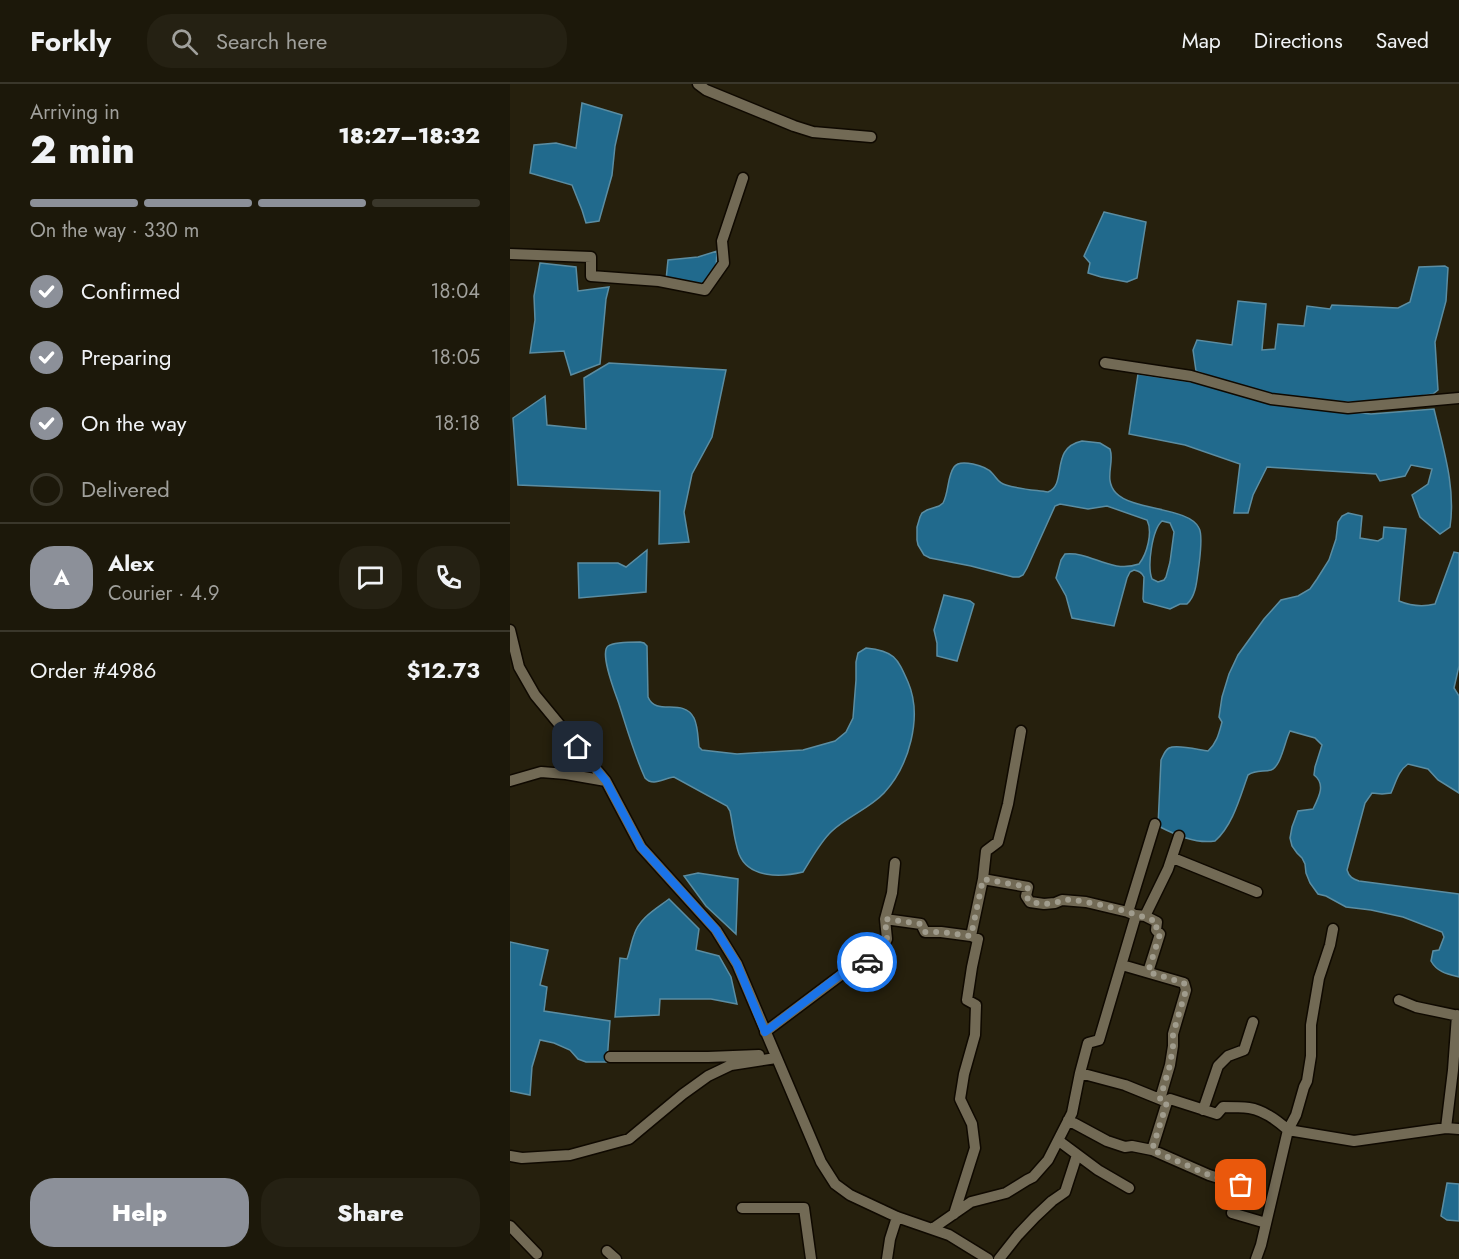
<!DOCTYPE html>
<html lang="en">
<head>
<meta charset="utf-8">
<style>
  :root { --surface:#1c180a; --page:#252113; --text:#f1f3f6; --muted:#a0a09c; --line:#3a372b; --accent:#8c9099 }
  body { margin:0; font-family:Jost,sans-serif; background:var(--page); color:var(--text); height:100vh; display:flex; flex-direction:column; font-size:22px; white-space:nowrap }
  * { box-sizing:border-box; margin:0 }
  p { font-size:20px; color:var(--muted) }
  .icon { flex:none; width:33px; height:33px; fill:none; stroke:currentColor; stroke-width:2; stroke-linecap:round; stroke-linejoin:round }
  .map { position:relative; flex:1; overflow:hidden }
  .sheet { display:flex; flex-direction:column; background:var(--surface); width:510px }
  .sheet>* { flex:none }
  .pin { position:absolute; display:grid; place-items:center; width:51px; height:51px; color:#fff; margin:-26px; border-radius:12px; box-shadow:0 3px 9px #0006 }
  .courier { position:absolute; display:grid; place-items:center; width:60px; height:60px; margin:-30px; border:4px solid #1a73e8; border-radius:50%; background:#fff; color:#222; box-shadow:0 2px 8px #0007 }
  .head em { font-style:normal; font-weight:800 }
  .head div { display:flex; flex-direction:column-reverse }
  .head { display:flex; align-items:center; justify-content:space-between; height:102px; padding:0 30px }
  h1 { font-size:39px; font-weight:800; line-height:45px }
  .bar { display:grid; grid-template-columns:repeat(4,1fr); gap:9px 6px; align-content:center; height:72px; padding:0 30px }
  .bar i { height:8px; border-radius:4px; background:var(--line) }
  .bar .selected { background:var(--accent) }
  .bar p { grid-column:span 4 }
  .line { display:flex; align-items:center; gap:15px; padding:0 30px; border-top:2px solid var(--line) }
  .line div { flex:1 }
  .round { display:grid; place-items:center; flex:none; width:63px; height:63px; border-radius:24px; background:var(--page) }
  ol { padding:0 30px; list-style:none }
  li { display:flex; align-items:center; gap:18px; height:66px }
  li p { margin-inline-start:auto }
  li .icon { padding:6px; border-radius:50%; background:var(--accent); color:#fff; stroke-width:4 }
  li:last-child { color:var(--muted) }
  li i { width:33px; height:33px; border:3px solid var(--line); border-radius:50% }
  .primary-button { display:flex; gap:12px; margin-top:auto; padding:12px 30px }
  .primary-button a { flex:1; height:69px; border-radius:24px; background:var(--accent); color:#fff; font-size:24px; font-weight:800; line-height:69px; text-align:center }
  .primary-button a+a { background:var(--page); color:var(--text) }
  header { display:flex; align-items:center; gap:36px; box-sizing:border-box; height:84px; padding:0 30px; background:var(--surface); border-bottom:2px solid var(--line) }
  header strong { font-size:28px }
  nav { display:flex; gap:33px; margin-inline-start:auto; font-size:21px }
  .search { width:420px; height:54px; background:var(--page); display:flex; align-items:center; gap:15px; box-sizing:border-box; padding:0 21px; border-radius:24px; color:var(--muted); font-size:22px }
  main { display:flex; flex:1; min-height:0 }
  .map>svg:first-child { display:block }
</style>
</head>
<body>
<header>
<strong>Forkly</strong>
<div class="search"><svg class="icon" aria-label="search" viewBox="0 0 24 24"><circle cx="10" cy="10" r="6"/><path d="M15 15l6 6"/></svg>Search here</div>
<nav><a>Map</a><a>Directions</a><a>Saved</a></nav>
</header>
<main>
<section class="sheet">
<div class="head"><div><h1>2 min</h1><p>Arriving in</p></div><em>18:27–18:32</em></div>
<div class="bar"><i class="selected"></i><i class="selected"></i><i class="selected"></i><i></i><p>On the way · 330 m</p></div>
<ol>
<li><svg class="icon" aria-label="check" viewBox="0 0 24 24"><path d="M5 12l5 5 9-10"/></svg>Confirmed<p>18:04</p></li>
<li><svg class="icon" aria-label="check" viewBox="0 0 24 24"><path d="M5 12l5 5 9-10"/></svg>Preparing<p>18:05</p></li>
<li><svg class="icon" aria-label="check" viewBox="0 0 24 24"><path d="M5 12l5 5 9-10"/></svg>On the way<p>18:18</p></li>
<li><i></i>Delivered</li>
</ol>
<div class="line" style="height:108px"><b class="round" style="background:var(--accent);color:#fff">A</b><div><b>Alex</b><p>Courier · 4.9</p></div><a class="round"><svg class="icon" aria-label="chat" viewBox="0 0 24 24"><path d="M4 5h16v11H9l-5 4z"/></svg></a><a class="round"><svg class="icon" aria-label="phone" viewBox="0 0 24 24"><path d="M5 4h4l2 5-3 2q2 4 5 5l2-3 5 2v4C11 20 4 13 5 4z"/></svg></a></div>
<div class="line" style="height:78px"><div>Order #4986</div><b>$12.73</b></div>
<div class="primary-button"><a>Help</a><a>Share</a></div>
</section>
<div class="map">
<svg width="949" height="1175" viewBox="0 0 949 1175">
  <rect width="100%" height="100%" fill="#26200d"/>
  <!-- water -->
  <path fill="#216a8d" stroke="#5b8da2" stroke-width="1.5" fill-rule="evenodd" d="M 72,19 L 112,31 L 105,62 L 102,91 L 89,137 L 76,139 L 72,126 L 62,101 L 20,89 L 24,61 L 46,59 L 66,64 Z
    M 594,128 L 636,138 L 627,194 L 617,198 L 591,193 L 578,189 L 580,179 L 574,172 Z
    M 207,167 L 206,183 L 194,201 L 156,196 L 158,176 L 188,173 Z
    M 30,179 L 66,183 L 68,207 L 99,203 L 96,215 L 90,280 L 61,291 L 54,267 L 20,269 L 25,236 L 24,212 Z
    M 935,182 L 938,184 L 936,217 L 925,258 L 928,306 L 923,310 L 868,319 L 812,317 L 766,311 L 716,298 L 686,287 L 683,266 L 687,256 L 722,261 L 728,217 L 756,220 L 752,266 L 765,265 L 768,240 L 794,242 L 797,222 L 820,225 L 822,221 L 888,224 L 900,218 L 909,183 Z
    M 99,279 L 216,286 L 202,353 L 182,390 L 174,428 L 179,458 L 149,460 L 150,407 L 8,401 L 3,334 L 35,312 L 37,341 L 76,345 L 74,294 Z
    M 628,290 L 688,299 L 769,320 L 861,330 L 924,325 C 933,364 946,403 940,443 L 930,450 L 910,433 L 902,411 L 918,400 L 922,385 L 901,381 L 895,392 L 870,397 L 866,390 L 757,383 L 743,411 L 738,429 L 724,429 L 730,380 L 675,361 L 619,350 Z
    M 572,357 L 590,359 L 600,365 C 605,379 593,395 606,409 C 623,427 679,423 689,444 C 693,451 690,472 689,481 C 687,493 687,511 677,520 L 670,520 L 660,525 L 634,518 L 633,515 L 634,493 C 632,488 628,487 624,486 L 620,488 L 617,494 L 604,542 L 562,534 L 556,512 L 546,494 L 551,476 L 555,470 C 581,467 600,490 629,480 C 637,470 643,448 637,436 L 597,422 L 578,425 L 550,420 L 545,422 L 517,484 L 513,491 L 509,493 L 503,493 L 461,482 L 420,474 L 414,471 L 408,461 L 407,456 L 407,443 L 410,433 L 412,429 L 417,426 L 429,422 L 433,419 C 439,408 437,393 444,383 C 450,374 476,382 482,389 C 487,394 488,399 496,401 C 509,405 524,406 538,408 C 558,400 539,364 572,357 ZM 652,437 L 660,439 L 664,448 L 660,478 L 656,493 L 654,496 L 648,498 L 642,495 C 637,482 642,446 652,437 Z
    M 838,429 L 852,432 L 850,454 L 868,457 L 873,454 L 874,443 L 896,445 L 889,517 C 901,522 913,523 925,520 L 944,468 L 949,469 L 949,582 L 944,604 L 949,612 L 949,709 L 928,696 L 918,685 L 898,680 C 888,687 886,698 881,709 L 872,710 L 862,709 L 855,719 L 837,786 C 839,793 843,795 849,797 L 949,810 L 949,893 C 937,890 927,888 921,877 L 923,867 L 929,866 L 934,853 L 932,848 L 893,833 L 861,826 L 836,823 L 816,812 L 808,810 L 800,799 L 796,789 L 795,780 L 792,774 L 787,769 L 782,762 L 780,754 L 782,743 L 788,727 L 803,725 C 809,713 816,700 804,691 L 805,683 L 812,661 L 805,654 L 780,647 C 775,656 771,683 761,686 C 753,688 746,686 738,691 C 730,713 723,741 705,757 C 685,760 666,751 648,742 L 651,676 C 653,672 655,666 659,664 C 667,660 689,666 698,667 C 707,659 709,649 712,638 L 709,633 L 712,613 L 719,590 L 728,571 L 754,535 L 771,516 L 788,512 L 800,505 L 807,495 L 819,476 L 826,455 L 828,438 L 832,432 Z
    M 137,466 L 136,508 L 69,514 L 68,479 L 108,479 L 116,483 Z
    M 434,511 L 460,517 L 464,520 L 447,577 L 427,572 L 427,559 L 424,546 Z
    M 130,558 L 134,559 L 137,562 L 138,613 C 146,633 173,613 184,634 C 188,642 188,655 189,663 L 192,666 L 227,670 L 293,666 L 325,657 L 336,648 L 343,634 L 346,596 L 346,578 L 348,569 L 356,564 C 384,567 387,573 398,598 C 413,633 399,682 374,709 C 360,724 337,733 322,747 C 310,758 302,774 293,788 C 272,793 239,795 229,770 C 224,756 223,741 220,727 L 217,722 L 164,693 C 154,694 143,703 135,694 C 124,670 117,645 109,620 C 106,611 89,569 98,562 C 104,558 122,558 130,558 Z
    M 188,789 L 228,795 L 226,850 L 196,822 L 174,792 Z
    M 159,815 L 189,845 L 186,866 L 209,872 L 221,893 L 227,920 L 201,915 L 150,915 L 149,931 L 105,933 L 110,874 L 117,875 C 120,867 121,859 124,851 C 129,834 146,825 159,815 Z
    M 0,858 L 38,866 L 30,901 L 37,903 L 34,927 L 100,937 L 97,978 L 76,978 L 68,975 L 60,966 L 44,959 L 30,956 L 22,983 L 20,1011 L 0,1007 Z
    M 937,1099 L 949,1100 L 949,1137 L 937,1136 L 931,1132 Z"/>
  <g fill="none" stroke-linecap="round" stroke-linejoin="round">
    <!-- minor casing -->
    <g stroke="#0f0900" stroke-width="13">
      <path id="minor" d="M 188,0 L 196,6 L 284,42 L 303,48 L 361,53
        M 0,170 L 81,173 L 81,192 L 149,197 L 195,206 L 214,179 L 212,157 L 233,94
        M 595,279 L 681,292 L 761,315 L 838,324 L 949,314
        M 0,546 L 9,583 L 25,611 L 96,697 L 131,763 L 206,846 L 227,880 L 311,1078 L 325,1100 L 340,1111 L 387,1133 L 439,1151 L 478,1175
        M 0,697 L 31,688 L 56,690 L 96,697
        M 663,774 L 747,808
        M 473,795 L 518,803 L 516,812 L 520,818 L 534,820 L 545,819 L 552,816 L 576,818 L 618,828
        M 623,830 L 618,828 L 645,740
        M 635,832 L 658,785 L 669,752
        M 375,835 L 411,840 L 415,848 L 431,848 L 461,852
        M 612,881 L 674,899 L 676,906 L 663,950 L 663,962 L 660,981 L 650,1015
        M 889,916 L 906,923 L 949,932
        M 255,948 L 335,888 L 350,884 L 370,869 L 377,855 L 375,835 L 382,809 L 385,779
        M 100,973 L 198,973 L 249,971
        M 570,989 L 615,1001 L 657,1018 L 660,1015 L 707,1030 L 713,1023 C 722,1023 731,1023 739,1024 C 753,1026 768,1037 778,1046 L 844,1057 L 936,1044 L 949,1045
        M 693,1026 L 708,982 L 718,972 L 734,966 L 743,938
        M 558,1036 L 597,1057 L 615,1063 L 622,1062 L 642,1066 L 657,1018
        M 936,1044 L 943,986 L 947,931
        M 549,1057 L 588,1086 L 619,1104
        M 642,1066 L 699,1091 L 731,1101 L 722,1129 L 756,1139
        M 0,1072 L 12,1074 L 60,1071 L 119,1055 L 173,1010 L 198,992 L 221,981 L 266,974
        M 232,1124 L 294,1124 L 301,1175
        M 444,1130 L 465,1064 L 462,1040 L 450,1015 L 454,990 L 465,951 L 466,921 L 457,916 L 462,883 L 468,855 L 461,852 L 473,795 L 476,767 L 488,758 L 498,720 L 511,647
        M 0,1142 L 27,1170
        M 422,1145 L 461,1118 L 496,1109 L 517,1096 L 523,1093 L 538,1076 L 562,1029 L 570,989 L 578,959 L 589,956 L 626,831 L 635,832 L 647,838 L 646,846 L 650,850 L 638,888
        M 97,1167 L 106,1175
        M 377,1175 L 380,1155 L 387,1133
        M 489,1175 L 508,1151 L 525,1133 L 542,1117 L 555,1108 L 567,1071
        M 746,1175 L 751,1161 L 778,1046 L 786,1031 L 794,1003 L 797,997 L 801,972 L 801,941 L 809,894 L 820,861 L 823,845"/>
    </g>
    <!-- minor -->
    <use href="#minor" stroke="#726a55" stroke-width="10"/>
  </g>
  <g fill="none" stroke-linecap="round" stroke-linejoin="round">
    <!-- done -->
    <path stroke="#a09c8d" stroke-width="6" stroke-dasharray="0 10.8" d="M 357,878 L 370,869 L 377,855 L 375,835 L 411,840 L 415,848 L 431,848 L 461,852 L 473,795 L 518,803 L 516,812 L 520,818 C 528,819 536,821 543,819 C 547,819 549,817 552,816 C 572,814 629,830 647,838 L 646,846 L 650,850 L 638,888 L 674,899 L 676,906 L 663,950 L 663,962 L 660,981 L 650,1015 L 657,1018 L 642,1066 L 699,1091 L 731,1101"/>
    <!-- route -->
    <path stroke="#1a73e8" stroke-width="8" d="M 68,663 L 96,697 L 131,763 L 206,846 L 227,880 L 255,948 L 334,888 L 350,884 L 357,878"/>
  </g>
</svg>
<div class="pin" style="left:731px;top:1101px;background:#ea580c"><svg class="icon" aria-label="bag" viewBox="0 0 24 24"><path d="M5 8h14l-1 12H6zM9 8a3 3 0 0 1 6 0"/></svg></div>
<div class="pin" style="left:68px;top:663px;background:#1f2937"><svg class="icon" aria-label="home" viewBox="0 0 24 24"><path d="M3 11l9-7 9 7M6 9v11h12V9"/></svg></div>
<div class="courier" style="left:357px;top:878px"><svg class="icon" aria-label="car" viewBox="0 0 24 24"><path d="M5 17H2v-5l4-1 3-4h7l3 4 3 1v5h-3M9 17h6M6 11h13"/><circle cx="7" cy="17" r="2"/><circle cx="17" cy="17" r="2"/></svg></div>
</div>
</main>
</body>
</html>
